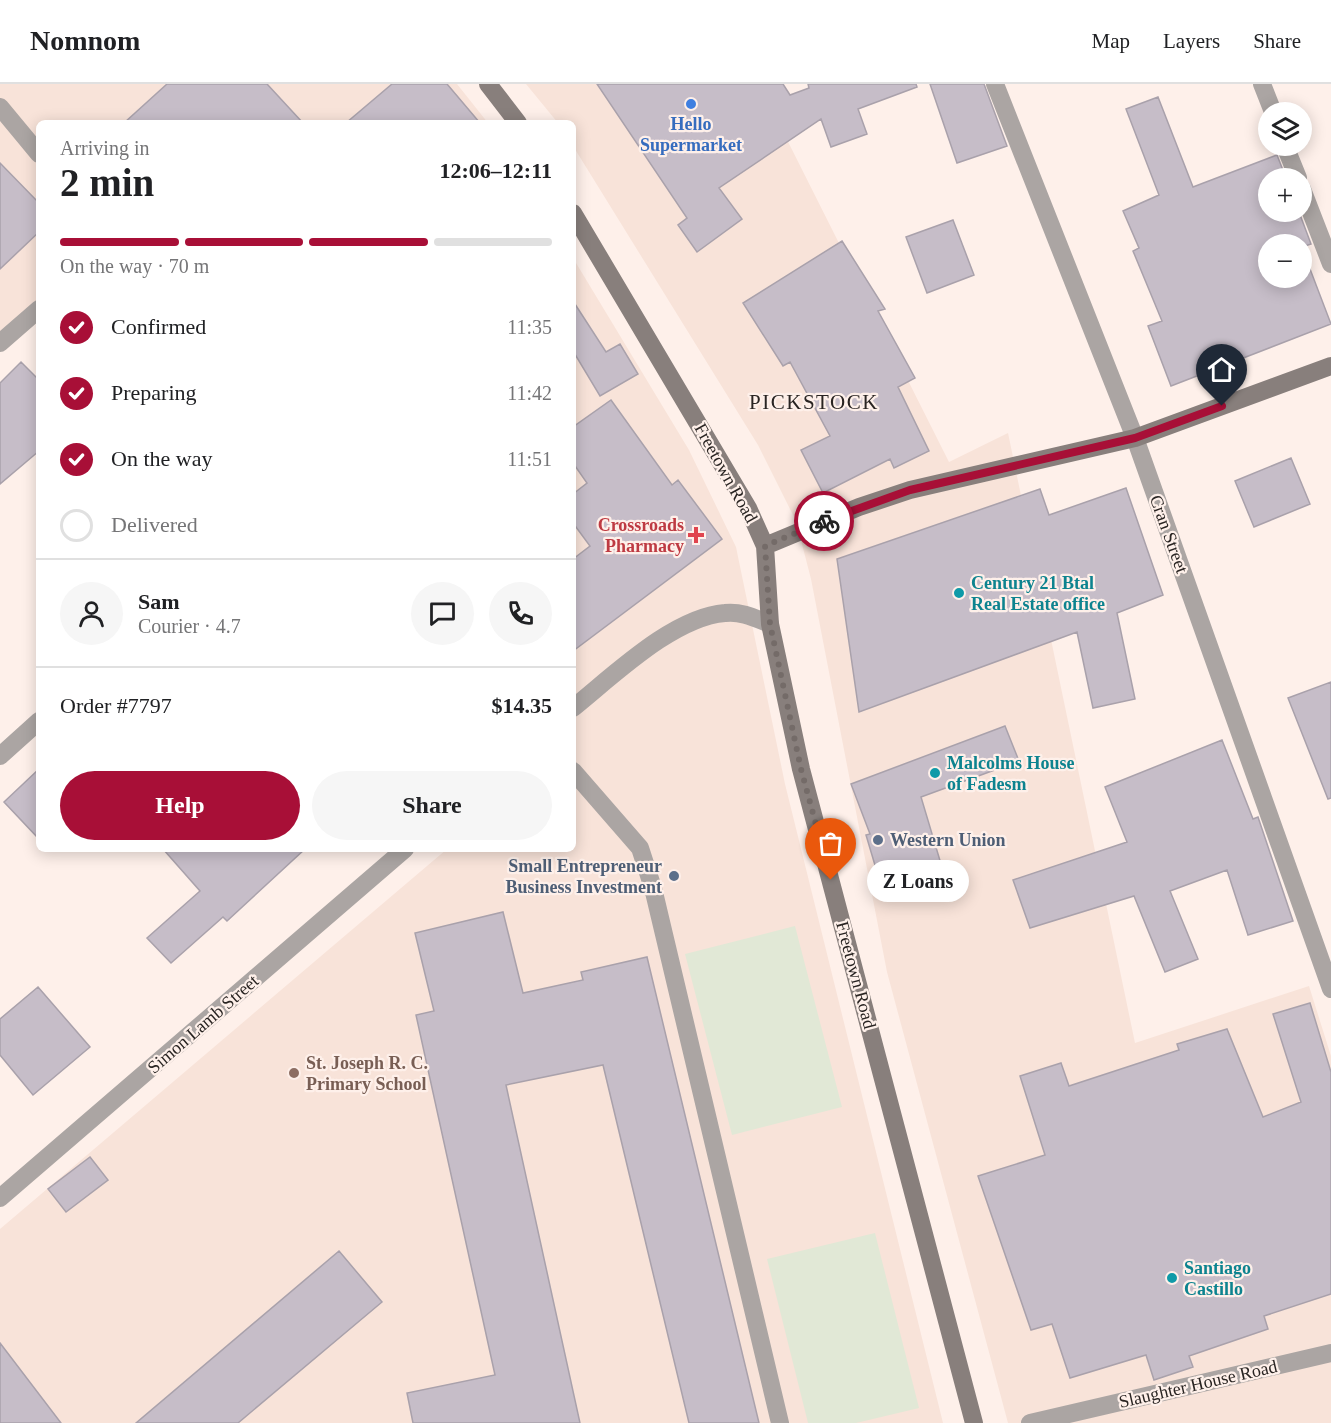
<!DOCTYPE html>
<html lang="en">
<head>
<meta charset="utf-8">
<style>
  :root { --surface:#fff; --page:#f6f6f6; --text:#202124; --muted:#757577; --line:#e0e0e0; --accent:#a80f37 }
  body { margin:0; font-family:"Times New Roman",serif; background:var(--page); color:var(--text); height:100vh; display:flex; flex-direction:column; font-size:22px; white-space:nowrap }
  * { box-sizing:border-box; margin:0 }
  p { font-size:20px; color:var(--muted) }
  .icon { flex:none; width:33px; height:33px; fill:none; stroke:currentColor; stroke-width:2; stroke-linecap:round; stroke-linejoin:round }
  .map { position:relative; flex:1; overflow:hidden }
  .sheet { position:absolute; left:36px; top:36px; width:540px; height:732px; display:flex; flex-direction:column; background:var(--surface); border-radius:9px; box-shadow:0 3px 15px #0003 }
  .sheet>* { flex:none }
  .controls { position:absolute; left:1258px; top:18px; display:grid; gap:12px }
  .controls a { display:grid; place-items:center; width:54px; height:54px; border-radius:50%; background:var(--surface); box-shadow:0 3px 15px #0003; font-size:30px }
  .pin { position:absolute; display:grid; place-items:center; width:51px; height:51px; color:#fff; margin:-62px -26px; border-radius:50% 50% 50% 0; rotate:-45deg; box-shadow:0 0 6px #0007 }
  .pin .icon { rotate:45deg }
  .courier { position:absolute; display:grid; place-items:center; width:60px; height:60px; margin:-30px; border:4px solid #a80f37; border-radius:50%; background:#fff; color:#222; box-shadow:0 2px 8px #0007 }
  .bubble { position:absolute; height:42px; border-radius:21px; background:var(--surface); box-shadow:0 3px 15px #0003; font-size:20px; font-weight:800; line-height:42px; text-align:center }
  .overview em { font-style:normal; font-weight:800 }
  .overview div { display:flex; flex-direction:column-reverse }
  .overview { display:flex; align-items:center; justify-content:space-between; height:102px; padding:0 24px }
  h1 { font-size:39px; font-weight:800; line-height:45px }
  .bar { display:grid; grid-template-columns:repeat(4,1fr); gap:9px 6px; align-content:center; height:72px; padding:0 24px }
  .bar i { height:8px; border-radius:4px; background:var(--line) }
  .bar .active { background:var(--accent) }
  .bar p { grid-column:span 4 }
  .line { display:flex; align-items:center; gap:15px; padding:0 24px; border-top:2px solid var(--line) }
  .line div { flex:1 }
  .round { display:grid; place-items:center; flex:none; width:63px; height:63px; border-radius:32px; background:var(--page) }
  ol { padding:0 24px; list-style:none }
  li { display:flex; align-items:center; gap:18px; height:66px }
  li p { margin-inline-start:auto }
  li .icon { padding:6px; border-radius:50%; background:var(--accent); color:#fff; stroke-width:4 }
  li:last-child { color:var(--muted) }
  li i { width:33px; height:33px; border:3px solid var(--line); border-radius:50% }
  .cta { display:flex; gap:12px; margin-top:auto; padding:12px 24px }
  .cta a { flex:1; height:69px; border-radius:36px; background:var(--accent); color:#fff; font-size:24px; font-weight:800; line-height:69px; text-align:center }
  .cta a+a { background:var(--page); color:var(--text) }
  header { display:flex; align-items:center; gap:36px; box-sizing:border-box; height:84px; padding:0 30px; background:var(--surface); border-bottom:2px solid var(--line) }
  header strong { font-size:28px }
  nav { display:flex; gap:33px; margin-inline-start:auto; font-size:21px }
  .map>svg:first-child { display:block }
</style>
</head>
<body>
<header>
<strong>Nomnom</strong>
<nav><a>Map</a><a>Layers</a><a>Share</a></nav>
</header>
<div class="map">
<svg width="1331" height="1339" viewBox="0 0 1331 1339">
  <rect width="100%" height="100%" fill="#fef0ea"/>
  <!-- built -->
  <path fill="#f8e3d9" d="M 0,0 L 457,0 L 488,39 L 39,39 L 39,223 L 0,254 Z
    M 526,0 L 759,0 L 949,378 L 1008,349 L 1135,959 L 1309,902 L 1331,972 L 1331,1339 L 1008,1339 L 887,888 L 811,495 L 796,437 L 758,361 L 573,62 L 573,39 L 558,39 Z
    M 573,174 L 689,366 L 736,463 L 785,700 L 943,1339 L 0,1339 L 0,1145 L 447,765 L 573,765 Z"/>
  <!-- green -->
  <path fill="#e1e8d6" d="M 795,842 L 842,1023 L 732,1051 L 685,870 Z
    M 875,1149 L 919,1324 L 856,1339 L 808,1339 L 767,1175 Z"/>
  <!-- building -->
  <path fill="#c6bdc8" stroke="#a9a1ab" stroke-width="1.5" d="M 167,0 L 267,0 L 303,39 L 124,39 Z
    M 392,0 L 447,0 L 480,39 L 346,39 Z
    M 597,0 L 783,0 L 790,11 L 809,4 L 808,0 L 916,0 L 917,3 L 858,25 L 867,50 L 831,63 L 821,35 L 719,104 L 742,135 L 697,168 L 678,141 L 687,134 Z
    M 930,0 L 984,0 L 1007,62 L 957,79 Z
    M 1158,13 L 1193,103 L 1277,71 L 1286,94 L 1269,94 L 1269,128 L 1299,128 L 1311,160 L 1302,163 L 1302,160 L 1269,160 L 1269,194 L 1302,194 L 1302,164 L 1331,240 L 1171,302 L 1148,242 L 1162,237 L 1133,167 L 1139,164 L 1123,127 L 1159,111 L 1126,25 Z
    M 0,79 L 39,119 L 39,148 L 0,185 Z
    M 953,136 L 974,191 L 927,209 L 906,153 Z
    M 842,157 L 885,225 L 878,227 L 915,294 L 898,303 L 929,367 L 894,384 L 890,375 L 823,409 L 801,366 L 830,352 L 790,278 L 783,282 L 743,219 Z
    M 573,217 L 606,268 L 620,260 L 638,290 L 600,312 L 573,267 Z
    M 21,278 L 39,296 L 39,367 L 0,400 L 0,299 Z
    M 611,316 L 672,401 L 678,396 L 722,455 L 573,567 L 573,475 L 590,462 L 573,439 L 573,410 L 587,399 L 573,379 L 573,343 Z
    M 1291,374 L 1310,420 L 1254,443 L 1235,397 Z
    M 1126,404 L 1163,511 L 1117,529 L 1135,615 L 1093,624 L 1077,548 L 859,628 L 837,475 L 1040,405 L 1049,431 Z
    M 1331,598 L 1331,714 L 1328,715 L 1288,614 Z
    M 1005,642 L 1019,677 L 921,713 L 941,780 L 880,798 L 866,751 L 870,750 L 851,700 Z
    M 1222,656 L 1253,735 L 1258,733 L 1293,837 L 1248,851 L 1227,786 L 1170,807 L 1198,875 L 1165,888 L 1134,812 L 1030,844 L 1013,796 L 1127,758 L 1105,703 Z
    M 39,685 L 39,755 L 4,718 Z
    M 163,765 L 305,765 L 227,837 L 223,833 L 171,879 L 147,854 L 200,807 Z
    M 503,828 L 523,909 L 583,896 L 581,888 L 647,873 L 759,1339 L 689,1339 L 603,981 L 506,1001 L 580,1339 L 413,1339 L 407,1309 L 495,1291 L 416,931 L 434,927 L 415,849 Z
    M 38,903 L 90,963 L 33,1011 L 0,971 L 0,935 Z
    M 1310,919 L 1331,988 L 1331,1210 L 1264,1232 L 1268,1245 L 1189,1272 L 1193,1283 L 1154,1296 L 1146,1271 L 1070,1294 L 1052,1240 L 1031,1246 L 978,1092 L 1045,1071 L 1020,992 L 1061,979 L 1069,1002 L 1179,966 L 1177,960 L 1227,945 L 1263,1033 L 1301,1018 L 1273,930 Z
    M 90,1073 L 108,1096 L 66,1128 L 48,1105 Z
    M 339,1167 L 382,1218 L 238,1339 L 136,1339 Z
    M 0,1259 L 61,1339 L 0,1339 Z"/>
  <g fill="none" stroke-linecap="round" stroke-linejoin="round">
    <!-- lane -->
    <path stroke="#aba5a3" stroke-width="18" d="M 573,687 L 640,764 L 653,804 L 780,1339"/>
    <!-- street -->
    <path stroke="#aba5a3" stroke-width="18" d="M 995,0 L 1135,354 L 1331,905
      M 1262,0 L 1273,28
      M 0,23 L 39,70
      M 1285,62 L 1298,94
      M 1302,105 L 1331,180
      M 0,259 L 39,225
      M 573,624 C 613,592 673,533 725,529 C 741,527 755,534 770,540
      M 0,672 L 39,637
      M 0,1114 L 405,765
      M 1030,1339 L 1331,1269"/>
    <!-- secondary -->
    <path stroke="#887f7c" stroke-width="18" d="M 488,0 L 518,39
      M 573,129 L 748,424 L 765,462 L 770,540 L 801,685 L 974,1339
      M 765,462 L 859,423 L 910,406 L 1135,354 L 1331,282"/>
  </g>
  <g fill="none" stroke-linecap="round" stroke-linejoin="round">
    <!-- done -->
    <path stroke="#746b68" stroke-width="6" stroke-dasharray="0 10.8" d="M 824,437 L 765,462 L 770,540 L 801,685 L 831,796"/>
    <!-- route -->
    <path stroke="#a80f37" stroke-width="8" d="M 824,437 L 910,406 L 1135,354 L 1222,322"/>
  </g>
  <!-- markers -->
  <circle fill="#3f7fe0" stroke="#fef0ea" stroke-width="2" cx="691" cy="20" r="6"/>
  <path fill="#e0444e" stroke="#fef0ea" stroke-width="2" d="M693 442h6v6h6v6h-6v6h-6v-6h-6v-6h6z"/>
  <g fill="#0f9aa8" stroke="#fef0ea" stroke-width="2">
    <circle cx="959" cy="509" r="6"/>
    <circle cx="935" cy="689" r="6"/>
    <circle cx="1172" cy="1194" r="6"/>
  </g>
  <g fill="#5c6f8a" stroke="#fef0ea" stroke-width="2">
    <circle cx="878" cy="756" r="6"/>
    <circle cx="674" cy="792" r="6"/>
  </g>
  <circle fill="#8d6e63" stroke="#fef0ea" stroke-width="2" cx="294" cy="989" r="6"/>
  <g text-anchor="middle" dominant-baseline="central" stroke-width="4.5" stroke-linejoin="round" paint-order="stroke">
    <!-- shop labels -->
    <g font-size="18" font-weight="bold" fill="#366cbe" stroke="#fef0ea">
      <text x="691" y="40">Hello<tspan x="691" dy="21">Supermarket</tspan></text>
    </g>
    <!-- street labels -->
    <g font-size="18" fill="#292422" stroke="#fef0ea">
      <text transform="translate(726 389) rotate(61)">Freetown Road</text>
      <text transform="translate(1169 450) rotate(70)">Cran Street</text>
      <text transform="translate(856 891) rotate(75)">Freetown Road</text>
      <text transform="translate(203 940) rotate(-41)">Simon Lamb Street</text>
      <text transform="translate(1198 1300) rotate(-13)">Slaughter House Road</text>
    </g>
    <!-- health labels -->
    <g font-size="18" font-weight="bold" fill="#be3a42" stroke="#fef0ea" text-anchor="end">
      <text x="684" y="441">Crossroads<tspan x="684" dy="21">Pharmacy</tspan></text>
    </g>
    <!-- culture labels -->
    <g font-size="18" font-weight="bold" fill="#0d838f" stroke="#fef0ea" text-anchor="start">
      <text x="971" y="499">Century 21 Btal<tspan x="971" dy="21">Real Estate office</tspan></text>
      <text x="947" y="679">Malcolms House<tspan x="947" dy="21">of Fadesm</tspan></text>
      <text x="1184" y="1184">Santiago<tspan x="1184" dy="21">Castillo</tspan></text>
    </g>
    <!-- service labels -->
    <g font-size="18" font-weight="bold" fill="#4e5e75" stroke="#fef0ea" text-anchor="start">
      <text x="890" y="756">Western Union</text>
      <text x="662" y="782" text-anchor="end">Small Entrepreneur<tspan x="662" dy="21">Business Investment</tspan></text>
    </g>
    <!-- education labels -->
    <g font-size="18" font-weight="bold" fill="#785e54" stroke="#fef0ea" text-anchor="start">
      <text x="306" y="979">St. Joseph R. C.<tspan x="306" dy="21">Primary School</tspan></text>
    </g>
    <!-- quarter labels -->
    <g font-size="21" letter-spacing="1.5" fill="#292422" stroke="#fef0ea">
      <text x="814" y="318">PICKSTOCK</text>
    </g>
  </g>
</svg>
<div class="controls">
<a><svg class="icon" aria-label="layers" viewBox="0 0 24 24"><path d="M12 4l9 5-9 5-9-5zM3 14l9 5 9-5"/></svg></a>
<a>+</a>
<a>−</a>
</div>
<div class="pin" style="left:831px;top:796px;background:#ea580c"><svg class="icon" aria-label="bag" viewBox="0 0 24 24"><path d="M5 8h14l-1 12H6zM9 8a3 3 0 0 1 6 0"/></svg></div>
<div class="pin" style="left:1222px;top:322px;background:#1f2937"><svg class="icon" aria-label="home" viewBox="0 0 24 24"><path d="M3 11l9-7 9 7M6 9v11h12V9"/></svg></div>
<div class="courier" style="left:824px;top:437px"><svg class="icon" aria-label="bike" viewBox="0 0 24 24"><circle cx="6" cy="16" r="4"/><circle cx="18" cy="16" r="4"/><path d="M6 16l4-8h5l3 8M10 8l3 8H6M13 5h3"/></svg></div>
<div class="bubble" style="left:867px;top:776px;width:102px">Z Loans</div>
<section class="sheet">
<div class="overview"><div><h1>2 min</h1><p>Arriving in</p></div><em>12:06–12:11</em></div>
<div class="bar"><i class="active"></i><i class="active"></i><i class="active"></i><i></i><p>On the way · 70 m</p></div>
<ol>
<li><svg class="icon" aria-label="check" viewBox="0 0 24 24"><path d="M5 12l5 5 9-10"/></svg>Confirmed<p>11:35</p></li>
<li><svg class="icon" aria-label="check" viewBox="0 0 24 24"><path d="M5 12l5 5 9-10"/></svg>Preparing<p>11:42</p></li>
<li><svg class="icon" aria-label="check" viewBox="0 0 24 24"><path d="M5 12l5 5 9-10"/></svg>On the way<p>11:51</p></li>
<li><i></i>Delivered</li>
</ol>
<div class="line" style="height:108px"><a class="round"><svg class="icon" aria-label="person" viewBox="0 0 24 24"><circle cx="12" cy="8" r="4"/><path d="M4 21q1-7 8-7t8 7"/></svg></a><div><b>Sam</b><p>Courier · 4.7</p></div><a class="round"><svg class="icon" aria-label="chat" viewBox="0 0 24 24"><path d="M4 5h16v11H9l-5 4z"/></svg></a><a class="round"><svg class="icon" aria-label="phone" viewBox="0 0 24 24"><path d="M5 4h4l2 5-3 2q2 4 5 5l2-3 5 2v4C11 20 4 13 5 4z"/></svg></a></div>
<div class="line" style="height:78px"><div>Order #7797</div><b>$14.35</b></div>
<div class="cta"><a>Help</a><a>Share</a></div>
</section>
</div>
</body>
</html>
